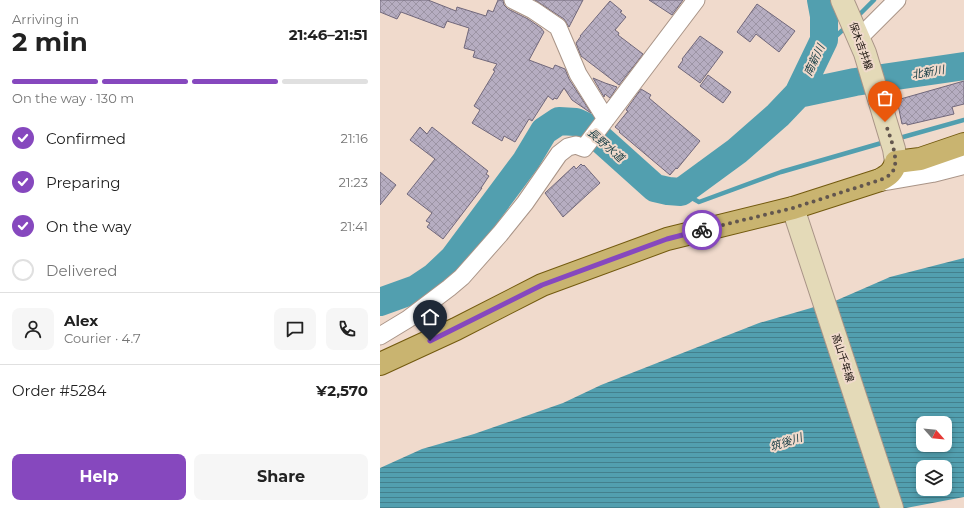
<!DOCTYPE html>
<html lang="en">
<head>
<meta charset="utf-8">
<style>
  :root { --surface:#fff; --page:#f6f6f6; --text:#222; --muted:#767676; --line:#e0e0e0; --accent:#8648be }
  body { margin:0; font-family:Montserrat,"Noto Sans JP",sans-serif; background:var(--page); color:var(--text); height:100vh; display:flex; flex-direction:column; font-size:15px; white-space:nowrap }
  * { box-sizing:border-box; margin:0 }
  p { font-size:13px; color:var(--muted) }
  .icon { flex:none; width:22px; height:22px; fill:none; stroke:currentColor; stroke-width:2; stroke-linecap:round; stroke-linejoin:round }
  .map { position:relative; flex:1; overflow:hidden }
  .panel { display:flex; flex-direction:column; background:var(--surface); width:380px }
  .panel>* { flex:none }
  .needle { width:26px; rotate:117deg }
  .fabs { position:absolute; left:536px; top:416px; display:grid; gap:8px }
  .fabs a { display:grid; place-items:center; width:36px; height:36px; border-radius:8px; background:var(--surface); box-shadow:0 2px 6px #0003; font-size:20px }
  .pin { position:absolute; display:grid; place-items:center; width:34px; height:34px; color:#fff; margin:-41px -17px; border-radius:50% 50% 50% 0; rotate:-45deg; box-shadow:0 0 4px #0007 }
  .pin .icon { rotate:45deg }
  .courier { position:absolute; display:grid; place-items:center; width:40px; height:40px; margin:-20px; border:3px solid #8648be; border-radius:50%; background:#fff; color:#222; box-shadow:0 1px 5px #0007 }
  .headline em { font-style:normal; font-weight:700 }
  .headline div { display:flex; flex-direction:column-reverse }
  .headline { display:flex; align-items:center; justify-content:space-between; height:68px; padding:0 12px }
  h1 { font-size:26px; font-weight:700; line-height:30px }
  .bar { display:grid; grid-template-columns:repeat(4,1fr); gap:6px 4px; align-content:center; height:48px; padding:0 12px }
  .bar i { height:5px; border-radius:3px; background:var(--line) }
  .bar .on { background:var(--accent) }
  .bar p { grid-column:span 4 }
  .line { display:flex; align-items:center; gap:10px; padding:0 12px; border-top:1px solid var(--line) }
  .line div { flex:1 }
  .round { display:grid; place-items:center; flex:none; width:42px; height:42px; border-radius:8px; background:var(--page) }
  ol { padding:0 12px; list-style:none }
  li { display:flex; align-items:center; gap:12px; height:44px }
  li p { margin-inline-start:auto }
  li .icon { padding:4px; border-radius:50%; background:var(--accent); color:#fff; stroke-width:4 }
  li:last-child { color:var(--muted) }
  li i { width:22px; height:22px; border:2px solid var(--line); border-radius:50% }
  .action { display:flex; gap:8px; margin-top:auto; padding:8px 12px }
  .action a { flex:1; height:46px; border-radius:8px; background:var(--accent); color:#fff; font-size:16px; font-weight:700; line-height:46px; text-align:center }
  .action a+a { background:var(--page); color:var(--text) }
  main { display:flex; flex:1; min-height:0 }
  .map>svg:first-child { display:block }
</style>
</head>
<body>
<main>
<section class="panel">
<div class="headline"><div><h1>2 min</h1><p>Arriving in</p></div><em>21:46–21:51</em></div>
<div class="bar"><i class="on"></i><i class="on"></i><i class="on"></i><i></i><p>On the way · 130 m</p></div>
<ol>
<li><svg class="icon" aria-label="check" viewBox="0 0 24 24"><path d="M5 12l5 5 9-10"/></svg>Confirmed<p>21:16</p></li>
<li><svg class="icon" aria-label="check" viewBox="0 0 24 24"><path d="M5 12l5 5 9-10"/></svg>Preparing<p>21:23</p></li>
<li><svg class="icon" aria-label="check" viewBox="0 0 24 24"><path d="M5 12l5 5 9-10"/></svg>On the way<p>21:41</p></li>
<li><i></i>Delivered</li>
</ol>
<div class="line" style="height:72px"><a class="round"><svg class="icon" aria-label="person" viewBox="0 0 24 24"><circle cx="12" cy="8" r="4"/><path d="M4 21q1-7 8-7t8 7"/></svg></a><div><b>Alex</b><p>Courier · 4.7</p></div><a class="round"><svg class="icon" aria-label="chat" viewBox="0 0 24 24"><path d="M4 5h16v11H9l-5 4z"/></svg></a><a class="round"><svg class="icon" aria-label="phone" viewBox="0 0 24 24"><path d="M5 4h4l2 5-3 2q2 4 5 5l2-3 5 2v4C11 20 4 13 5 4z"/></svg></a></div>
<div class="line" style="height:52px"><div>Order #5284</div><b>¥2,570</b></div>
<div class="action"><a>Help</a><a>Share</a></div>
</section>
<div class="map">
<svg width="584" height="508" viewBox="0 0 584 508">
  <defs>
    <pattern id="water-rules" width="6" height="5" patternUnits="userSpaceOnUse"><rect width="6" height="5" fill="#529faf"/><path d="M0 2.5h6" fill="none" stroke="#43808d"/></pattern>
    <pattern id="building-cross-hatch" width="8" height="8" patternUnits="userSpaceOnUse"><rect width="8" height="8" fill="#b6adc1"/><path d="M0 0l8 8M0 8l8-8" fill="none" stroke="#9c94a4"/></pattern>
  </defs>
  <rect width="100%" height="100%" fill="#f0dacc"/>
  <!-- water -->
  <path fill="url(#water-rules)" fill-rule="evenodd" d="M 584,258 L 584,497 L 526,508 L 0,508 L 0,468 L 42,449 L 94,434 L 183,403 L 221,385 L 379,323 L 455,301 L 510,277 ZM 543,423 L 565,423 L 565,445 L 543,445 ZM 543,467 L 565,467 L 565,489 L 543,489 Z"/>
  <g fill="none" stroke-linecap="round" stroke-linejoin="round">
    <!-- stream -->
    <path stroke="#529faf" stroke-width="4.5" d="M 477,17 L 494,0
      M 444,40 L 454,38 L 467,26
      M 516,139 L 584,120
      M 301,192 L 319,202 L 401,172 L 505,142"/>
    <!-- river -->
    <path stroke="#529faf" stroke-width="28" d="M 418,94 L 475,82 L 584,66
      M 0,302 L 36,289 L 54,277 L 73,259 L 146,161 L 164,131 L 179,121 L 196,122 L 207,127 L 275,188 L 288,191 L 301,192 L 357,151 L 398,115 L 418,94 L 444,40 L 444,16 L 441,0"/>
  </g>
  <!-- building -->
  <path fill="url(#building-cross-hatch)" stroke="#71687b" d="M 0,0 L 48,0 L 76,11 L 77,7 L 106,16 L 108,10 L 113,12 L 118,0 L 123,0 L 124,5 L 128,9 L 148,19 L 161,28 L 164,32 L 149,60 L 173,69 L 175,65 L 185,69 L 189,79 L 211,113 L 192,100 L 184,88 L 177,99 L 174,98 L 173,100 L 168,96 L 152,121 L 149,119 L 135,142 L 124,136 L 122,141 L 92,123 L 100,110 L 94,106 L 115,71 L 113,70 L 117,64 L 93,57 L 95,51 L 84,48 L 89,28 L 67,21 L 64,28 L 21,12 L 17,19 L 0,12 Z
    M 155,0 L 203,0 L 189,27 L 184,19 Z
    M 269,0 L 303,0 L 292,15 Z
    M 230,1 L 242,11 L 240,12 L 246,17 L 235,30 L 239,33 L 238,35 L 263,54 L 239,85 L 201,56 L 196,43 L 201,36 L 200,36 Z
    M 377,4 L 415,31 L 399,52 L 376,34 L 370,42 L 357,32 Z
    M 320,36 L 343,52 L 320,83 L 298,67 L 303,60 L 302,59 Z
    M 328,75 L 351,92 L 343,103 L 320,86 Z
    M 213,78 L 225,83 L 237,87 L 230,98 L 225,94 L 224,97 Z
    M 584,81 L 584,104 L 572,107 L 574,114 L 527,125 L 527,123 L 522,124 L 517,100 Z
    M 261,89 L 271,95 L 269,98 L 320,141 L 297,169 L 296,168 L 290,175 L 239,132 L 240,131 L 235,127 L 248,111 L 246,110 Z
    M 40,127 L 47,134 L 52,127 L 108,171 L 106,174 L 109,176 L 101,188 L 102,188 L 63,239 L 47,227 L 50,223 L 46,221 L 52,213 L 27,194 L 55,159 L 30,140 Z
    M 201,164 L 203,166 L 204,165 L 220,183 L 183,217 L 165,193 L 194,166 L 196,169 Z
    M 0,172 L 16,185 L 0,205 Z"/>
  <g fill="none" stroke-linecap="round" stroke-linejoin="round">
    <!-- minor casing -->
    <g stroke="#a99487" stroke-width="19">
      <path id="minor" d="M 133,0 L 153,10 L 178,27 L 198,74 L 226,119
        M 479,38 L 517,0
        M 0,336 L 28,319 L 69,288 L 82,277 L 120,234 L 145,203 L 179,154 L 188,147 L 196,145 L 204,148 L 316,0"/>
    </g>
    <!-- tertiary casing -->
    <g stroke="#a99487" stroke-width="24">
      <path id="tertiary" d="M 500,180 L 552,171 L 584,163"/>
    </g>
    <!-- secondary casing -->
    <g stroke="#a99487" stroke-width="24">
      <path id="secondary" d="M 462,0 L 485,53 L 514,149 L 516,162
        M 413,208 L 512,508"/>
    </g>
    <!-- primary casing -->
    <g stroke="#735a0f" stroke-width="24">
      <path id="primary" d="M 0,364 L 76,329 L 162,285 L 287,239 L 413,208 L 500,180 C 509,175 513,172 516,162 L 540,159 L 584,144"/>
    </g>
    <!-- minor -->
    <use href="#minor" stroke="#fff" stroke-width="17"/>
    <!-- tertiary -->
    <use href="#tertiary" stroke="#fff" stroke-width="22"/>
    <!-- secondary -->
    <use href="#secondary" stroke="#e4dab8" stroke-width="22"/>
    <!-- primary -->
    <use href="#primary" stroke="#c9b470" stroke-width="22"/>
  </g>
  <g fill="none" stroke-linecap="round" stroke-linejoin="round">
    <!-- done -->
    <path stroke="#62564e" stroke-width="4" stroke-dasharray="0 7.2" d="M 322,230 L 413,208 L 500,180 C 505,178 511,175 513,171 C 520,160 509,134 505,122"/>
    <!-- route -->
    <path stroke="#8648be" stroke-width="5" d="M 50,341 L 162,285 L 287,239 L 322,230"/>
  </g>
  <g text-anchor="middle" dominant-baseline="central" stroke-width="4" stroke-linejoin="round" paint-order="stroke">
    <!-- street labels -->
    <g font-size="10" fill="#160f0a" stroke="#f0dacc">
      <text transform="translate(481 46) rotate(70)">保木吉井線</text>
      <text transform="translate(463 358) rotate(72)">高山千年線</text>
    </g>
    <!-- water labels -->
    <g font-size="11" font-style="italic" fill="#1c4148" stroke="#f0dacc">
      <text transform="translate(434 60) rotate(-65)">南新川</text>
      <text transform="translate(548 72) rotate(-10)">北新川</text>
      <text transform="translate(226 145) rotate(41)">長野水道</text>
      <text transform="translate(406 442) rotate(-18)">筑後川</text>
    </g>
  </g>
</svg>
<div class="fabs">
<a><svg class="needle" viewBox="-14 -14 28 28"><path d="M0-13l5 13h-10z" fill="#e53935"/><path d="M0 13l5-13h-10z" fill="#767676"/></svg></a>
<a><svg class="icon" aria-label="layers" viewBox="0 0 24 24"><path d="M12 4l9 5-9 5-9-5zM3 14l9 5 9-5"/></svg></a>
</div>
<div class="pin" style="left:505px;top:122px;background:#ea580c"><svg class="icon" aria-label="bag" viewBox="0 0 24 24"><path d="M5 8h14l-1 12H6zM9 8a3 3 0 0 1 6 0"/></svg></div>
<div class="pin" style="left:50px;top:341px;background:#1f2937"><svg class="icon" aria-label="home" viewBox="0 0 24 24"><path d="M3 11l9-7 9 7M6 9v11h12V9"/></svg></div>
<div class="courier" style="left:322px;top:230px"><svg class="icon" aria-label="bike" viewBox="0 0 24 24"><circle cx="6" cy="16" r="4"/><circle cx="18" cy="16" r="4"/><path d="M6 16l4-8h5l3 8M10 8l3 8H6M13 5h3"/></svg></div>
</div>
</main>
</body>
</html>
